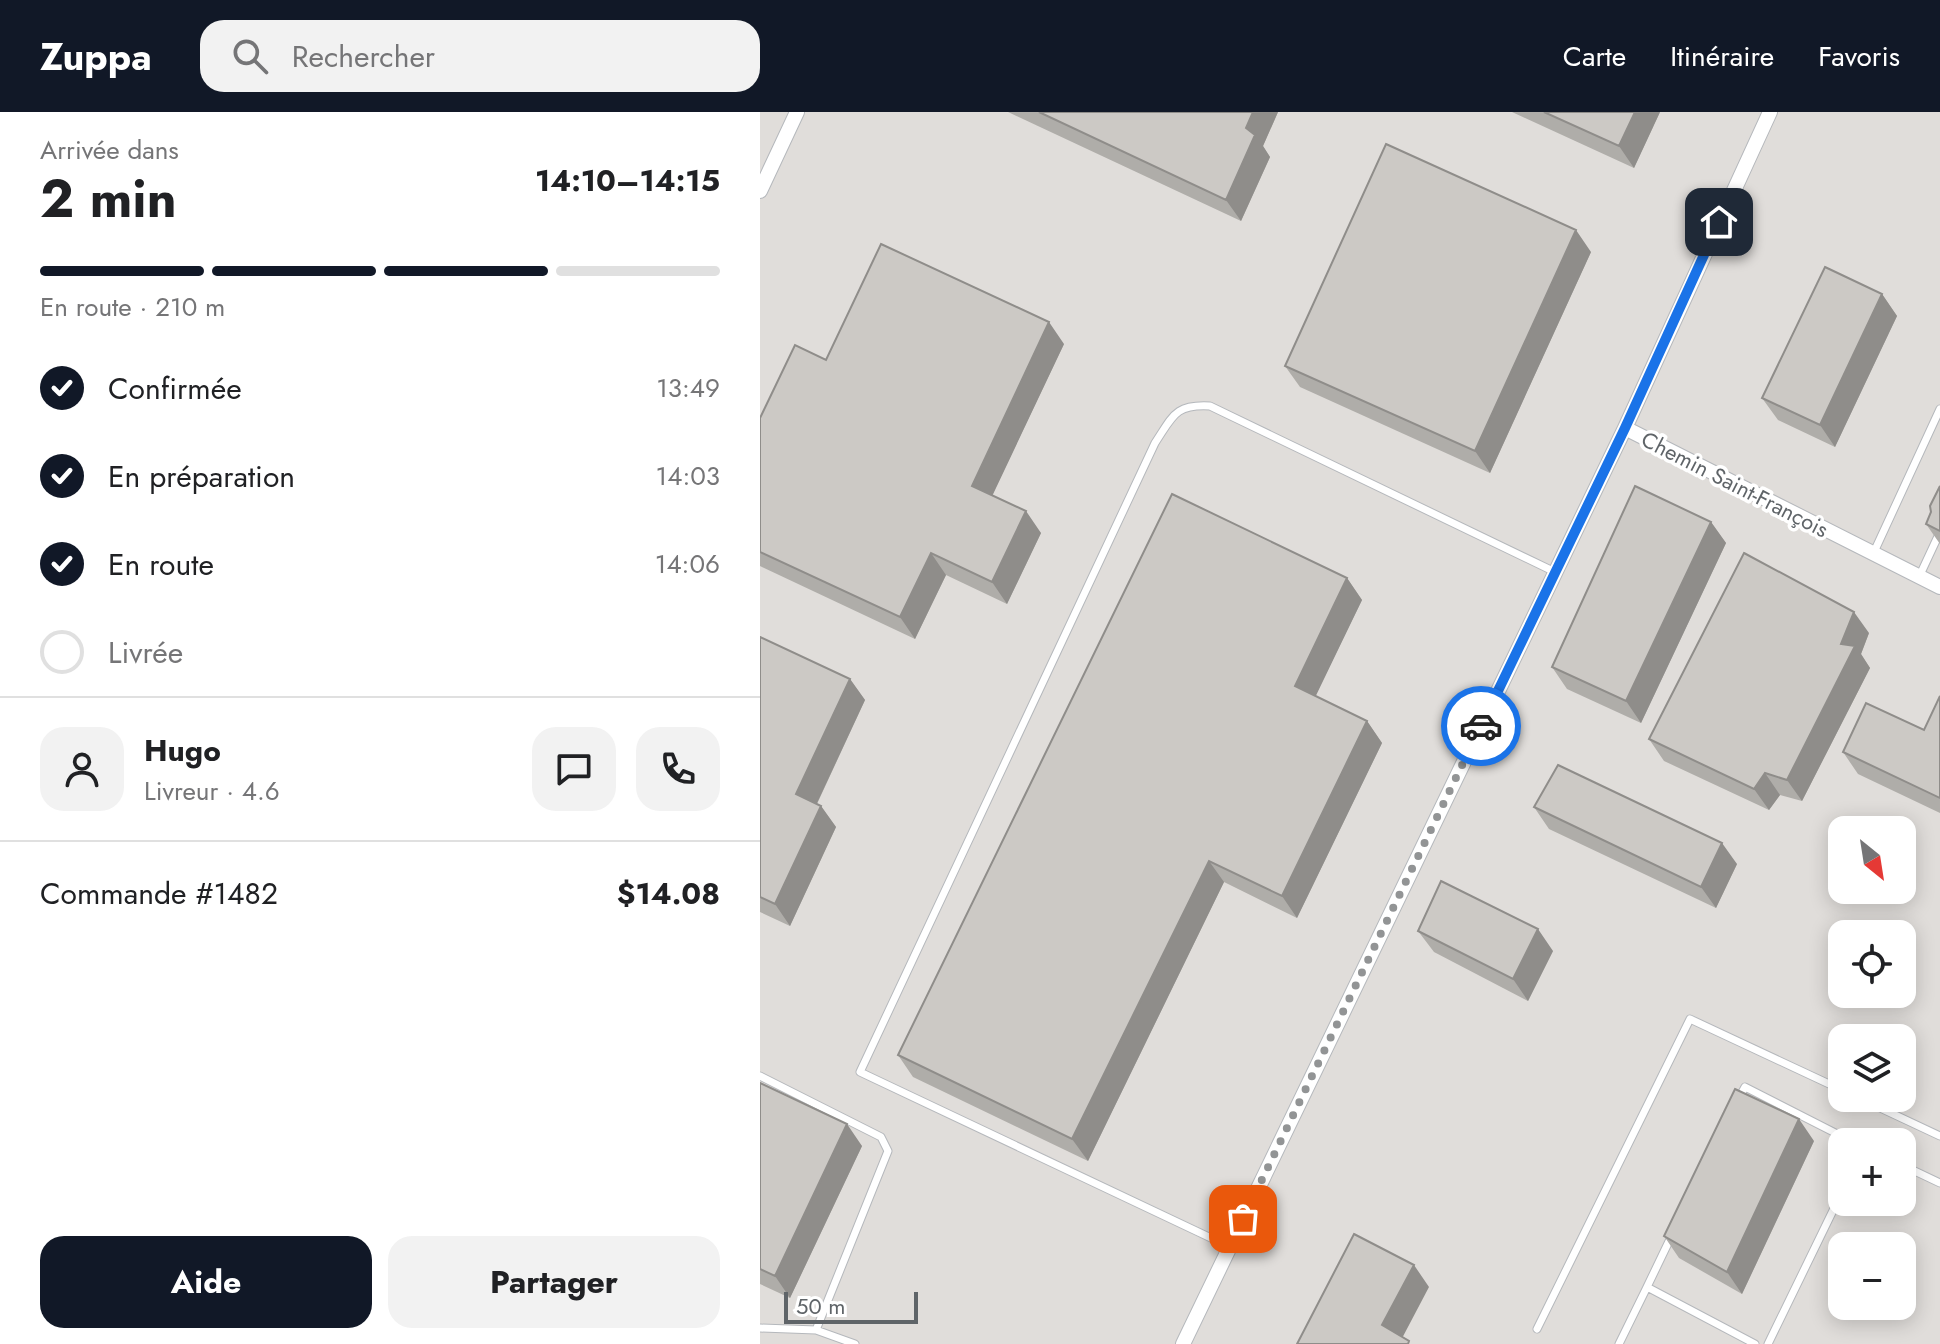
<!DOCTYPE html>
<html lang="fr">
<head>
<meta charset="utf-8">
<style>
  :root { --surface:#fff; --page:#f2f2f2; --text:#202124; --muted:#757577; --line:#e0e0e0; --accent:#111827 }
  body { margin:0; font-family:Jost,sans-serif; background:var(--page); color:var(--text); height:100vh; display:flex; flex-direction:column; font-size:30px; white-space:nowrap }
  * { box-sizing:border-box; margin:0 }
  p { font-size:26px; color:var(--muted) }
  .icon { flex:none; width:44px; height:44px; fill:none; stroke:currentColor; stroke-width:2; stroke-linecap:round; stroke-linejoin:round }
  .map { position:relative; flex:1; overflow:hidden }
  .panel { display:flex; flex-direction:column; background:var(--surface); width:760px }
  .panel>* { flex:none }
  .needle { width:52px; rotate:150deg }
  .fabs { position:absolute; left:1068px; top:704px; display:grid; gap:16px }
  .fabs a { display:grid; place-items:center; width:88px; height:88px; border-radius:16px; background:var(--surface); box-shadow:0 4px 20px #0003; font-size:40px }
  .scale { position:absolute; left:24px; bottom:20px; width:134px; box-sizing:border-box; padding-left:8px; border:4px solid #5f6468; border-top:0; font-size:22px; line-height:28px; white-space:nowrap; color:#5f6468; -webkit-text-stroke:6px #fff; paint-order:stroke }
  .pin { position:absolute; display:grid; place-items:center; width:68px; height:68px; color:#fff; margin:-34px; border-radius:16px; box-shadow:0 4px 12px #0006 }
  .courier { position:absolute; display:grid; place-items:center; width:80px; height:80px; margin:-40px; border:6px solid #1a73e8; border-radius:50%; background:#fff; color:#222; box-shadow:0 2px 10px #0007 }
  .overview em { font-style:normal; font-weight:700 }
  .overview div { display:flex; flex-direction:column-reverse }
  .overview { display:flex; align-items:center; justify-content:space-between; height:136px; padding:0 40px }
  h1 { font-size:52px; font-weight:700; line-height:60px }
  .bar { display:grid; grid-template-columns:repeat(4,1fr); gap:12px 8px; align-content:center; height:96px; padding:0 40px }
  .bar i { height:10px; border-radius:6px; background:var(--line) }
  .bar .selected { background:var(--accent) }
  .bar p { grid-column:span 4 }
  .line { display:flex; align-items:center; gap:20px; padding:0 40px; border-top:2px solid var(--line) }
  .line div { flex:1 }
  .round { display:grid; place-items:center; flex:none; width:84px; height:84px; border-radius:24px; background:var(--page) }
  ol { padding:0 40px; list-style:none }
  li { display:flex; align-items:center; gap:24px; height:88px }
  li p { margin-inline-start:auto }
  li .icon { padding:8px; border-radius:50%; background:var(--accent); color:#fff; stroke-width:4 }
  li:last-child { color:var(--muted) }
  li i { width:44px; height:44px; border:4px solid var(--line); border-radius:50% }
  .action { display:flex; gap:16px; margin-top:auto; padding:16px 40px }
  .action a { flex:1; height:92px; border-radius:24px; background:var(--accent); color:#fff; font-size:32px; font-weight:700; line-height:92px; text-align:center }
  .action a+a { background:var(--page); color:var(--text) }
  header { display:flex; align-items:center; gap:48px; box-sizing:border-box; height:112px; padding:0 40px; background:var(--accent); color:#fff }
  header strong { font-size:38px }
  nav { display:flex; gap:44px; margin-inline-start:auto; font-size:28px }
  .search { width:560px; height:72px; background:var(--page); display:flex; align-items:center; gap:20px; box-sizing:border-box; padding:0 28px; border-radius:24px; color:var(--muted); font-size:30px }
  main { display:flex; flex:1; min-height:0 }
  .map>svg:first-child { display:block }
</style>
</head>
<body>
<header>
<strong>Zuppa</strong>
<div class="search"><svg class="icon" aria-label="search" viewBox="0 0 24 24"><circle cx="10" cy="10" r="6"/><path d="M15 15l6 6"/></svg>Rechercher</div>
<nav><a>Carte</a><a>Itinéraire</a><a>Favoris</a></nav>
</header>
<main>
<section class="panel">
<div class="overview"><div><h1>2 min</h1><p>Arrivée dans</p></div><em>14:10–14:15</em></div>
<div class="bar"><i class="selected"></i><i class="selected"></i><i class="selected"></i><i></i><p>En route · 210 m</p></div>
<ol>
<li><svg class="icon" aria-label="check" viewBox="0 0 24 24"><path d="M5 12l5 5 9-10"/></svg>Confirmée<p>13:49</p></li>
<li><svg class="icon" aria-label="check" viewBox="0 0 24 24"><path d="M5 12l5 5 9-10"/></svg>En préparation<p>14:03</p></li>
<li><svg class="icon" aria-label="check" viewBox="0 0 24 24"><path d="M5 12l5 5 9-10"/></svg>En route<p>14:06</p></li>
<li><i></i>Livrée</li>
</ol>
<div class="line" style="height:144px"><a class="round"><svg class="icon" aria-label="person" viewBox="0 0 24 24"><circle cx="12" cy="8" r="4"/><path d="M4 21q1-7 8-7t8 7"/></svg></a><div><b>Hugo</b><p>Livreur · 4.6</p></div><a class="round"><svg class="icon" aria-label="chat" viewBox="0 0 24 24"><path d="M4 5h16v11H9l-5 4z"/></svg></a><a class="round"><svg class="icon" aria-label="phone" viewBox="0 0 24 24"><path d="M5 4h4l2 5-3 2q2 4 5 5l2-3 5 2v4C11 20 4 13 5 4z"/></svg></a></div>
<div class="line" style="height:104px"><div>Commande #1482</div><b>$14.08</b></div>
<div class="action"><a>Aide</a><a>Partager</a></div>
</section>
<div class="map">
<svg width="1180" height="1232" viewBox="0 0 1180 1232">
  <rect width="100%" height="100%" fill="#f1eee8"/>
  <!-- industrial -->
  <path fill="#e0ddda" fill-rule="evenodd" d="M 0,0 L 1180,0 L 1180,1232 L 0,1232 ZM 1082,718 L 1142,718 L 1142,778 L 1082,778 ZM 1082,822 L 1142,822 L 1142,882 L 1082,882 ZM 1082,926 L 1142,926 L 1142,986 L 1082,986 ZM 1082,1030 L 1142,1030 L 1142,1090 L 1082,1090 ZM 1082,1134 L 1142,1134 L 1142,1194 L 1082,1194 Z"/>
  <g fill="none" stroke-linecap="round" stroke-linejoin="round">
    <!-- lane casing -->
    <g stroke="#b5b8bc" stroke-width="9">
      <path id="lane" d="M 1114,440 L 1180,297
        M 1159,465 L 1180,420
        M 0,964 L 121,1025 L 128,1039 L 56,1218
        M 979,986 L 985,975 L 1093,1030
        M 1099,986 L 1180,1024
        M 1142,1053 L 1180,1071
        M 470,1135 L 100,960 L 395,331 C 413,304 415,292 450,294 L 795,460
        M 887,1175 L 912,1123
        M 0,1216 L 56,1218 L 95,1232
        M 777,1217 L 930,907 L 1082,978
        M 859,1232 L 887,1175 L 995,1232
        M 1008,1232 L 1082,1080"/>
    </g>
    <!-- street casing -->
    <g stroke="#b5b8bc" stroke-width="16">
      <path id="street" d="M 0,79 L 37,0
        M 865,316 L 1180,475
        M 423,1232 L 865,316 L 1010,0"/>
    </g>
    <!-- lane -->
    <use href="#lane" stroke="#fff" stroke-width="7"/>
    <!-- street -->
    <use href="#street" stroke="#fff" stroke-width="14"/>
  </g>
  <!-- wall -->
  <path fill="#afada9" d="M 248,0 L 518,0 L 503,34 L 510,45 L 481,109 Z
    M 752,0 L 900,0 L 874,56 Z
    M 831,140 L 730,361 L 540,275 L 525,254 Z
    M 1122,182 L 1137,204 L 1075,335 L 1018,308 L 1002,286 Z
    M 304,232 L 232,383 L 281,421 L 247,492 L 186,463 L 155,527 L 0,454 L 0,306 L 66,248 Z
    M 1180,374 L 1180,432 L 1166,412 Z
    M 951,410 L 966,431 L 881,611 L 807,577 L 792,555 Z
    M 587,466 L 602,488 L 555,584 L 607,609 L 622,631 L 537,806 L 464,770 L 328,1049 L 153,965 L 138,943 Z
    M 1109,521 L 1101,542 L 1110,556 L 1042,689 L 1020,683 L 1009,698 L 904,649 L 889,627 Z
    M 0,525 L 90,567 L 105,588 L 57,692 L 61,694 L 76,715 L 30,814 L 0,800 Z
    M 1180,584 L 1180,701 L 1098,662 L 1083,640 L 1164,618 Z
    M 774,695 L 977,752 L 956,796 L 789,717 Z
    M 658,819 L 793,839 L 768,889 L 674,840 Z
    M 0,971 L 102,1034 L 30,1186 L 0,1172 Z
    M 1054,1029 L 982,1182 L 919,1146 L 904,1124 Z"/>
  <!-- shaded-wall -->
  <path fill="#8f8d8a" d="M 493,0 L 518,0 L 503,34 L 510,45 L 481,109 L 466,88 L 486,16 Z
    M 875,0 L 900,0 L 874,56 L 859,34 Z
    M 816,118 L 831,140 L 730,361 L 715,339 Z
    M 1122,182 L 1137,204 L 1075,335 L 1060,313 Z
    M 289,210 L 304,232 L 227,395 L 212,374 Z
    M 266,399 L 281,421 L 247,492 L 232,470 Z
    M 951,410 L 966,431 L 881,611 L 866,589 Z
    M 171,441 L 186,463 L 155,527 L 140,505 Z
    M 587,466 L 602,488 L 550,596 L 535,574 Z
    M 1094,500 L 1109,521 L 1101,542 L 1110,556 L 1042,689 L 1027,668 Z
    M 90,567 L 105,588 L 51,704 L 36,682 Z
    M 607,609 L 622,631 L 537,806 L 522,784 Z
    M 1005,661 L 1020,683 L 1009,698 L 994,677 Z
    M 61,694 L 76,715 L 30,814 L 15,792 Z
    M 962,731 L 977,752 L 956,796 L 941,775 Z
    M 449,749 L 464,770 L 328,1049 L 312,1027 Z
    M 778,817 L 793,839 L 768,889 L 753,867 Z
    M 1039,1007 L 1054,1029 L 982,1182 L 967,1160 Z
    M 87,1012 L 102,1034 L 30,1186 L 15,1164 Z
    M 654,1153 L 669,1175 L 639,1232 L 622,1213 Z"/>
  <!-- building -->
  <path fill="#ccc9c5" stroke="#8f8d8a" stroke-width="2" d="M 279,0 L 493,0 L 486,16 L 495,23 L 466,88 Z
    M 784,0 L 875,0 L 859,34 Z
    M 626,32 L 816,118 L 715,339 L 525,254 Z
    M 121,132 L 289,210 L 212,374 L 266,399 L 232,470 L 171,441 L 140,505 L 0,440 L 0,306 L 35,233 L 66,248 Z
    M 1065,155 L 1122,182 L 1060,313 L 1002,286 Z
    M 875,374 L 951,410 L 866,589 L 792,555 Z
    M 1180,374 L 1180,419 L 1166,412 L 1171,400 L 1170,394 Z
    M 412,382 L 587,466 L 535,574 L 607,609 L 522,784 L 449,749 L 312,1027 L 138,943 Z
    M 984,441 L 1094,500 L 1081,532 L 1095,534 L 1027,668 L 1005,661 L 994,677 L 889,627 Z
    M 0,525 L 90,567 L 36,682 L 61,694 L 15,792 L 0,785 Z
    M 1180,584 L 1180,686 L 1083,640 L 1106,591 L 1164,618 Z
    M 798,653 L 962,731 L 941,775 L 774,695 Z
    M 681,769 L 778,817 L 753,867 L 658,819 Z
    M 0,971 L 87,1012 L 15,1164 L 0,1157 Z
    M 975,977 L 1039,1007 L 967,1160 L 904,1124 Z
    M 594,1122 L 654,1153 L 622,1213 L 649,1229 L 648,1232 L 537,1232 Z"/>
  <g fill="none" stroke-linecap="round" stroke-linejoin="round">
    <!-- done -->
    <path stroke="#929495" stroke-width="8" stroke-dasharray="0 14.4" d="M 483,1107 L 721,614"/>
    <!-- route -->
    <path stroke="#1a73e8" stroke-width="10" d="M 721,614 L 865,316 L 959,110"/>
  </g>
  <g text-anchor="middle" dominant-baseline="central" stroke-width="7" stroke-linejoin="round" paint-order="stroke">
    <!-- street labels -->
    <g font-size="22" fill="#5f6468" stroke="#fff">
      <text transform="translate(975 372) rotate(27)">Chemin Saint-François</text>
    </g>
  </g>
</svg>
<div class="fabs">
<a><svg class="needle" viewBox="-14 -14 28 28"><path d="M0-13l5 13h-10z" fill="#e53935"/><path d="M0 13l5-13h-10z" fill="#757577"/></svg></a>
<a><svg class="icon" aria-label="locate" viewBox="0 0 24 24"><circle cx="12" cy="12" r="6"/><path d="M12 2v4M12 18v4M2 12h4M18 12h4"/></svg></a>
<a><svg class="icon" aria-label="layers" viewBox="0 0 24 24"><path d="M12 4l9 5-9 5-9-5zM3 14l9 5 9-5"/></svg></a>
<a>+</a>
<a>−</a>
</div>
<div class="scale">50 m</div>
<div class="pin" style="left:483px;top:1107px;background:#ea580c"><svg class="icon" aria-label="bag" viewBox="0 0 24 24"><path d="M5 8h14l-1 12H6zM9 8a3 3 0 0 1 6 0"/></svg></div>
<div class="pin" style="left:959px;top:110px;background:#1f2937"><svg class="icon" aria-label="home" viewBox="0 0 24 24"><path d="M3 11l9-7 9 7M6 9v11h12V9"/></svg></div>
<div class="courier" style="left:721px;top:614px"><svg class="icon" aria-label="car" viewBox="0 0 24 24"><path d="M5 17H2v-5l4-1 3-4h7l3 4 3 1v5h-3M9 17h6M6 11h13"/><circle cx="7" cy="17" r="2"/><circle cx="17" cy="17" r="2"/></svg></div>
</div>
</main>
</body>
</html>
